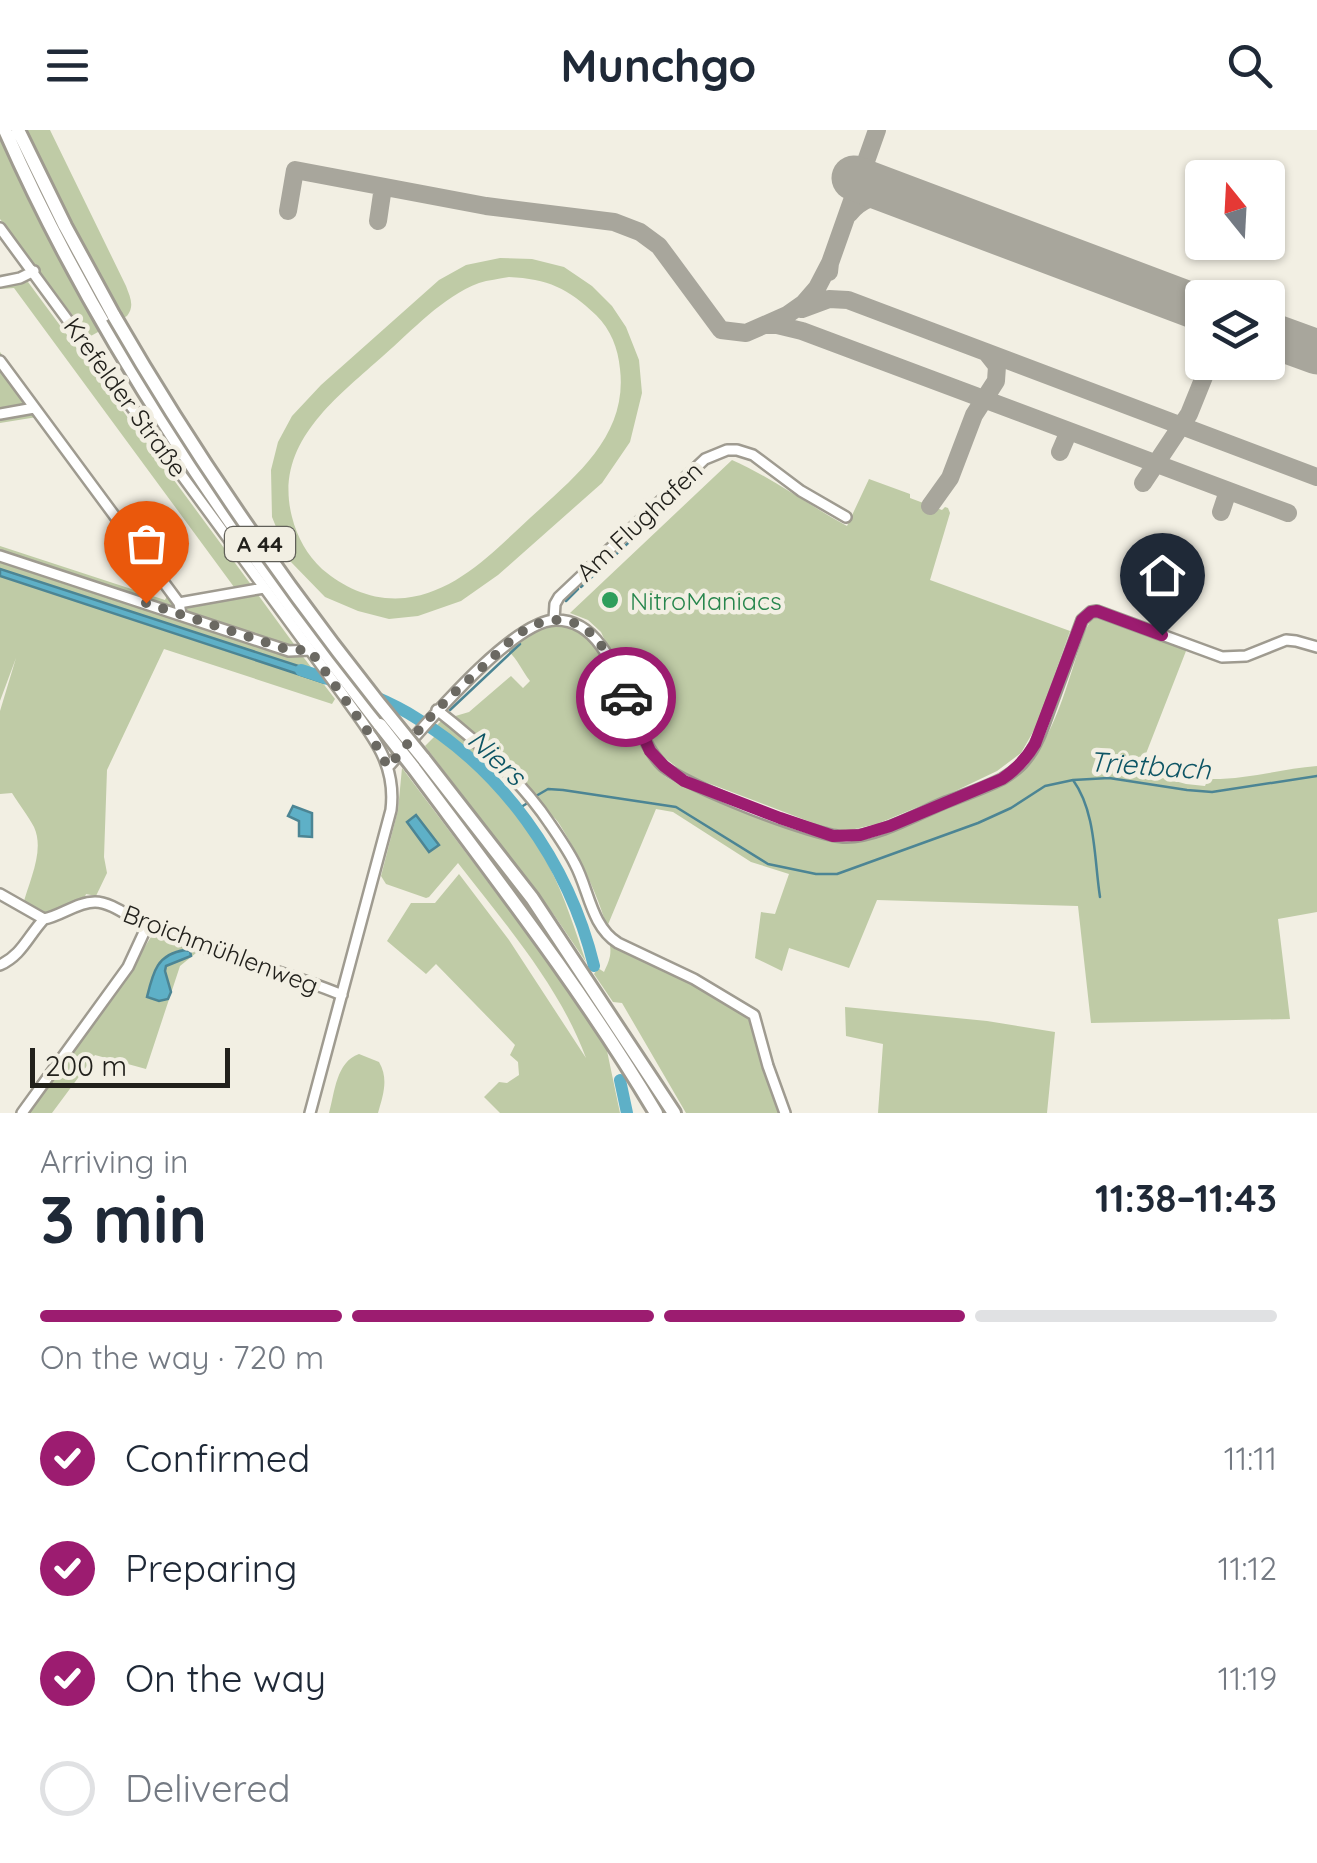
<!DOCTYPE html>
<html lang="en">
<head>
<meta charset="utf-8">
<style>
  :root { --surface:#fff; --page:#f2f2f3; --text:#1f2937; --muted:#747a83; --line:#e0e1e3; --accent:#9c1c70 }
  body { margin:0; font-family:Quicksand,sans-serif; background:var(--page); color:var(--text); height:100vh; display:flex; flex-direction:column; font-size:38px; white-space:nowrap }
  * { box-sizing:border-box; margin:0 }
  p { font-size:32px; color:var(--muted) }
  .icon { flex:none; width:55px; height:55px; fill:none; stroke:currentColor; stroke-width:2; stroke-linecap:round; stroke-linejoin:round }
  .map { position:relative; height:983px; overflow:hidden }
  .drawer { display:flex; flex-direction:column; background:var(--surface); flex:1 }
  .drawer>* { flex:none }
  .needle { width:65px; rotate:342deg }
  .fabs { position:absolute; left:1185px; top:30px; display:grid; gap:20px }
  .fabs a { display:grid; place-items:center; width:100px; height:100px; border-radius:10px; background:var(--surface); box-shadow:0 2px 8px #0004; font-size:50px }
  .scale { position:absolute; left:30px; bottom:25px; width:200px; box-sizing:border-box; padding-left:10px; border:5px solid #22211c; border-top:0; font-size:28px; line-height:35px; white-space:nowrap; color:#22211c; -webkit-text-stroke:8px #f2efe3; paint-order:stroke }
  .pin { position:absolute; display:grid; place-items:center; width:85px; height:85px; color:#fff; margin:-102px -42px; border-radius:50% 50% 50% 0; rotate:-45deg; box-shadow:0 0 10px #0007 }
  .pin .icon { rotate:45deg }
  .courier { position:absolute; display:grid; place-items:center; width:100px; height:100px; margin:-50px; border:8px solid #9c1c70; border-radius:50%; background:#fff; color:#222; box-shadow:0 2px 12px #0007 }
  .summary em { font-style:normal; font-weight:700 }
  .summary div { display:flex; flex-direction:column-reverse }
  .summary { display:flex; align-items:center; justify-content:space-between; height:170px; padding:0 40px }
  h1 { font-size:65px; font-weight:700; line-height:75px }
  .bar { display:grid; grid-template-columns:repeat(4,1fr); gap:15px 10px; align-content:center; height:120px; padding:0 40px }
  .bar i { height:12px; border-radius:8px; background:var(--line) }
  .bar .active { background:var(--accent) }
  .bar p { grid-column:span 4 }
  ol { padding:0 40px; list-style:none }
  li { display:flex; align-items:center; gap:30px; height:110px }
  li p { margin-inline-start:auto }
  li .icon { padding:10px; border-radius:50%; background:var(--accent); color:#fff; stroke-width:4 }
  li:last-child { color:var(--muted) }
  li i { width:55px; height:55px; border:5px solid var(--line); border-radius:50% }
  header { display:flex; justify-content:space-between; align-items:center; height:130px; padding:0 40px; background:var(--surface); font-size:45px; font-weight:700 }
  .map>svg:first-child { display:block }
</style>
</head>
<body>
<header><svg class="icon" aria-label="menu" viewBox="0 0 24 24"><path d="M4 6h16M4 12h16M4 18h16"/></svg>Munchgo<svg class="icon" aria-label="search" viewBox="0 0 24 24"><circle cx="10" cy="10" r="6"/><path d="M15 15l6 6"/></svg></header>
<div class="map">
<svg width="1317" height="983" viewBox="0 0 1317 983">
  <rect width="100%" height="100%" fill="#f2efe3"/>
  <!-- green -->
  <path fill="#bfcba6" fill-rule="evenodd" d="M 0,0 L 50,0 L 126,156 C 130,167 135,176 127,186 L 89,207 L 0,89 Z
    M 500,128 L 532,129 L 564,137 L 592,156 L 612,176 L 626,197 L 639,230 L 642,263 L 630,312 L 602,353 L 498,445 L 461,471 L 418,486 L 389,489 L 358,481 L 325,467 L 290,431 L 272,387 L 271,340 L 278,312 L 292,286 L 321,255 L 439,150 L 466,135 ZM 509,147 C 548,149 568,158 596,185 C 611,200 618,218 620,239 C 628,306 575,347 530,388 C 494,421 457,462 405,468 C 373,471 346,459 322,439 C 307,425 297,407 292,387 C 273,314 335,269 383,226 C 413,200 442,167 479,153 C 488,150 499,149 509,147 Z
    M 28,152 L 252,456 L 249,458 L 183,470 L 178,468 L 0,226 L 0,222 L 180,467 L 234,457 L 14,158 L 0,159 L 0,156 Z
    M 0,235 L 27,273 L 23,278 L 0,282 Z
    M 27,281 L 28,284 L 35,284 L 175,473 L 173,477 L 166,477 L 0,423 L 0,416 L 165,470 L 168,464 L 37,287 L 0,293 L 0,287 Z
    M 732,330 C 773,348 808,375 847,396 L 869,349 L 910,364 L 910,368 L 942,380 L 945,377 L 948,378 L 950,383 L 930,450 L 1070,501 L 1037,595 L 1021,623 L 997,641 L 949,664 L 877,694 L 846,701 L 821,696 L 687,645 L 661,625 L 641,590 L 601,502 L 588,490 L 570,483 Z
    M 0,428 L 301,524 L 314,541 L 0,439 Z
    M 0,446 L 322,552 L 335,569 L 332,574 L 164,519 L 107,640 L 104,727 L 107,743 L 96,766 L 86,764 L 85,767 L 48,785 L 38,784 L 23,775 C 29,751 45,721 34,697 C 28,686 19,674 12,663 L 0,664 L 0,581 L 16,528 L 0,571 Z
    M 256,462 L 296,517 L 293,518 L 193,486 L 186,479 L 187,476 Z
    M 1096,487 L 1185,518 L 1186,521 L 1140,639 L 1142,642 L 1186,654 L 1205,656 L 1208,649 C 1245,650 1280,639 1317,636 L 1317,782 L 1278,789 L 1290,889 L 1091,893 L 1078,776 L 877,770 L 849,838 L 789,818 L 782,841 L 755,828 L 761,782 L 775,784 L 789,744 L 751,732 L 673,682 L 656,679 L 607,797 L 616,808 L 689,840 L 754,879 L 763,895 L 776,946 L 791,983 L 686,983 L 622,873 L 613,872 L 594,844 L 598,838 L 604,842 C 606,837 609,832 610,826 C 615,795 576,719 558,692 C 552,683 541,680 535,671 L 527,671 L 500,641 L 492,646 L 433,599 L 442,590 L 469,582 L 511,546 L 523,558 L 530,551 C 522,541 517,528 507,520 C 526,505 551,487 576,500 C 623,525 625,618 666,647 C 684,660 814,711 835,711 C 871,712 1007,660 1029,633 C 1058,599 1070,542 1085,501 L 1091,490 Z
    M 435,606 C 481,639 523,686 549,736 C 565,767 575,800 586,832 L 554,785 L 425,616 Z
    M 402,638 L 531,809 L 606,916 L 620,983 L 500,983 L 484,967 L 499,952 L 507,953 L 519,945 L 518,932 L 510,925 L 515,915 L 436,834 L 426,844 L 387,811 L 411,773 L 435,773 L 459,744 L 509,810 L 586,928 C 559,855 505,794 458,733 L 429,767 L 426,768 L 386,754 L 381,746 L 398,680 Z
    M 154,802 L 196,823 L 180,836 L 146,939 L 95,925 L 52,983 L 28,983 L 126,847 Z
    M 845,877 L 987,891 L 1055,902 L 1047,983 L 878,983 L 883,914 L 846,906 Z
    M 359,924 L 379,932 C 389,949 383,965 378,983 L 329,983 C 335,962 336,932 359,924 Z"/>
  <!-- water -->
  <path fill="#5eb0c7" stroke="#4c8594" stroke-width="2.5" d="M 0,439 L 314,541 L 322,552 L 0,446 Z
    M 293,676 L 312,683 L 312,707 L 299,706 L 299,691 L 288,686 Z
    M 416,685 L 439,715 L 429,722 L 407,692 Z
    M 185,820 L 190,821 L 191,826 L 166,836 L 165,841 L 171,862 L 168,869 L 159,871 L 147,867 C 153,842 157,824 185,820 Z"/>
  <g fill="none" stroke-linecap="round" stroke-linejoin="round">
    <!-- stream -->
    <path stroke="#4c8594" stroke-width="2.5" d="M 581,457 L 702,344
      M 566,471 L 578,459
      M 450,580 L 520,514
      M 1073,650 C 1096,682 1094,728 1100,767
      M 536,666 L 548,659 L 563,660 L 676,677 L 768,734 L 816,744 L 837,744 L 978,693 L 1011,678 L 1045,656 L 1073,650 L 1109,648 L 1187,660 L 1212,662 L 1317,646
      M 518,679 L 526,674"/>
    <!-- river -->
    <path stroke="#5eb0c7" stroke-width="12" d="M 301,540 C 337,552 375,564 408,583 C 501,637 569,732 594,836
      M 620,950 L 627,983"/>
    <!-- taxiway -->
    <path stroke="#a8a69c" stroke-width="18" d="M 288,81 L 295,40 L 486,76 L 614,92 L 640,102 L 659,116 L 721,200 L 746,203 L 787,185 L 804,173 L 817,158 L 830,133
      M 849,84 C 862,68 877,65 897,64
      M 378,91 L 383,57
      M 829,142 L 830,133 L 877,0
      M 802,179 L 829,169 L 848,170 L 1317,347
      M 767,195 L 777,195 L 802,201 L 1288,383
      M 1060,322 L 1069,301
      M 1143,353 L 1189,284 L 1210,232
      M 930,376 L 950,348 L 974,285 L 996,251 L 997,236 L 986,222
      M 1221,382 L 1228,361"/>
    <!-- runway -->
    <path stroke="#a8a69c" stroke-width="45" d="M 854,48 L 1202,179
      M 1268,204 L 1317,222"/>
    <!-- minor casing -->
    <g stroke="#9f9b90" stroke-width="14">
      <path id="minor" d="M 0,98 L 344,566 C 370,604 397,631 391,680 L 310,983
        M 0,152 L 20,148 L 34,141
        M 0,231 L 179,473 L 181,484
        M 0,284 L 34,278
        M 0,426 L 289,521 L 310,520
        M 179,473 L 264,458
        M 554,489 L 555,474 L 559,467 L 705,329 L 727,320 L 737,320 L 753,325 L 801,361 L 846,387
        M 437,580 C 478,612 521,650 550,694 C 559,707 568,720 575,734 C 589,760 591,796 618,813 L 694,849 L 754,885 L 768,936 L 785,983
        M 388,637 C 419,603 511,490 556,490 C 620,490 625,600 663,636 C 685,656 816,707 846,707 C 877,707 917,684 946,672 C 964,665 984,658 1002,649 C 1010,644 1019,638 1025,630 C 1038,615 1044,594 1051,575 C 1061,547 1072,518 1082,490 L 1091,482 L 1097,481 L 1222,527 L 1246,526 L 1286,510 L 1296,511 L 1317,517
        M 0,764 L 44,789 C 61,786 77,772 95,772 C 111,772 129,787 144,794 C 207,824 278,838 342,865
        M 0,835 C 22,825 28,806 44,789
        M 22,983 L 128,837 L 147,796"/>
    </g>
    <!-- highway casing -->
    <g stroke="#9f9b90" stroke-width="18">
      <path id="highway" d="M 5,0 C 100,216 236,409 380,595
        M 18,0 L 65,96 L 114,186
        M 423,628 L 532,768 L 674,983
        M 413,637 C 497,750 584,862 656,983"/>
    </g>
    <!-- minor -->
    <use href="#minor" stroke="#fff" stroke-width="9"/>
    <!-- highway -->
    <use href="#highway" stroke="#fff" stroke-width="12"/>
    <!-- highway-bridge casing -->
    <g stroke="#9f9b90" stroke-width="18" stroke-linecap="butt">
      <path id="highway-bridge" d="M 114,186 C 204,342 309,490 423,628
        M 380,595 L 413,637"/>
    </g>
    <!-- highway-bridge -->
    <use href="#highway-bridge" stroke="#fff" stroke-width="12"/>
  </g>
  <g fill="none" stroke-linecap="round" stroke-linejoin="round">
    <!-- done -->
    <path stroke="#6b6962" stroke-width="10" stroke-dasharray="0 18" d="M 146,473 L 289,520 L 310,520 L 371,606 L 388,637 C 405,618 420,597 438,579 C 454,562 472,547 489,531 C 503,518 518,501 537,494 C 554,487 573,489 588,501 C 607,516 616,544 626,567"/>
    <!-- route -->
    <path stroke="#9c1c70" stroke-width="12" d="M 626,567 L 650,621 L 664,636 L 684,651 L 780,688 L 833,706 L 860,705 L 890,696 L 1002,649 C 1017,639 1026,629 1035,614 L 1082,490 L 1091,482 L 1097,481 L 1162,505"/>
  </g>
  <!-- markers -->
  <circle fill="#2e9e5b" stroke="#f2efe3" stroke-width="4" cx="610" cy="470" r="10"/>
  <g text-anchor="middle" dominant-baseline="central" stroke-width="9" stroke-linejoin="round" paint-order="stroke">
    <!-- shield labels -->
    <rect fill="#f2efe3" stroke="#605f58" stroke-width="2.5" x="225" y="397" width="70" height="34" rx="8"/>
    <g font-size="22" font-weight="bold" fill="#22211c">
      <text x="260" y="414">A 44</text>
    </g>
    <!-- street labels -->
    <g font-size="25" fill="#22211c" stroke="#f2efe3">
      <text transform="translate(126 267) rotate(54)">Krefelder Straße</text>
      <text transform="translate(639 391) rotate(-43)">Am Flughafen</text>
      <text transform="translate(221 819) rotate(21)">Broichmühlenweg</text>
    </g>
    <!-- leisure labels -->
    <g font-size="25" fill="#27864d" stroke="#f2efe3" text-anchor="start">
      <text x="630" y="470">NitroManiacs</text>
    </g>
    <!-- water labels -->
    <g font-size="28" font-style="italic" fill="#0d5565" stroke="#f2efe3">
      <text transform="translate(497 627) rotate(43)">Niers</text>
      <text transform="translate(1150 635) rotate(4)">Trietbach</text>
    </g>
  </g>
</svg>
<div class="fabs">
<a><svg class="needle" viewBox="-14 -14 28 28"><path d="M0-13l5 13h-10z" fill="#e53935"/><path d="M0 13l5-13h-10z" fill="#747a83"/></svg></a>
<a><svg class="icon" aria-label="layers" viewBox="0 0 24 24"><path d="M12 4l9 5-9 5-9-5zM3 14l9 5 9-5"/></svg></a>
</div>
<div class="scale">200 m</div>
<div class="pin" style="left:146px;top:473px;background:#ea580c"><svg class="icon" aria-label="bag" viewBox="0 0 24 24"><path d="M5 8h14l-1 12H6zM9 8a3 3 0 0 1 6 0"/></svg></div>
<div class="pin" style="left:1162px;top:505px;background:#1f2937"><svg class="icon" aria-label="home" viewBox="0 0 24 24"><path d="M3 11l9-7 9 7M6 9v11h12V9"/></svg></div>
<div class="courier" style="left:626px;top:567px"><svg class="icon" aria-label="car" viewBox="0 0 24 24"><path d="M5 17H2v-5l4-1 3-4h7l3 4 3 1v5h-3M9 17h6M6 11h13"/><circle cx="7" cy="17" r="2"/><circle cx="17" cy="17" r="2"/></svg></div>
</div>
<section class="drawer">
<div class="summary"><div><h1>3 min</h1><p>Arriving in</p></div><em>11:38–11:43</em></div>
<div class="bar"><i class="active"></i><i class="active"></i><i class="active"></i><i></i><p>On the way · 720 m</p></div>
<ol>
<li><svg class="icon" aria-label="check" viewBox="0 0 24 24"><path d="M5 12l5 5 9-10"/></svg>Confirmed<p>11:11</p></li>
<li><svg class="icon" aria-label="check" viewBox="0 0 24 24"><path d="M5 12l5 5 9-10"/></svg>Preparing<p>11:12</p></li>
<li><svg class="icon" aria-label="check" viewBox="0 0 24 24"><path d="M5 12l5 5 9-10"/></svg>On the way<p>11:19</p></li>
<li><i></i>Delivered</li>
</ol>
</section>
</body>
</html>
